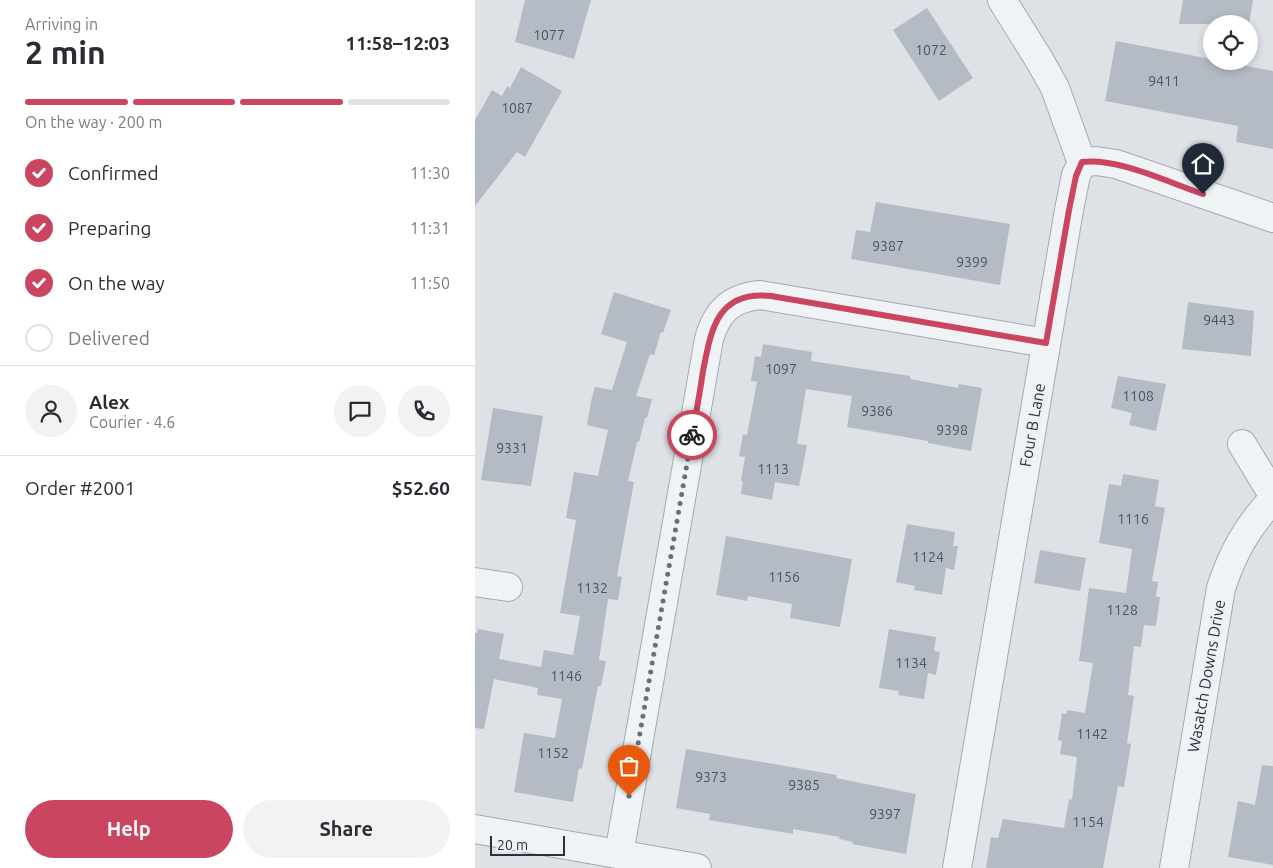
<!DOCTYPE html>
<html lang="en">
<head>
<meta charset="utf-8">
<style>
  :root { --surface:#fff; --page:#f2f2f3; --text:#2b2b33; --muted:#7c7c81; --line:#e1e1e2; --accent:#ca4560 }
  body { margin:0; font-family:Ubuntu,sans-serif; background:var(--page); color:var(--text); height:100vh; display:flex; flex-direction:column; font-size:19px; white-space:nowrap }
  * { box-sizing:border-box; margin:0 }
  p { font-size:16px; color:var(--muted) }
  .icon { flex:none; width:28px; height:28px; fill:none; stroke:currentColor; stroke-width:2; stroke-linecap:round; stroke-linejoin:round }
  .map { position:relative; flex:1; overflow:hidden }
  .details { display:flex; flex-direction:column; background:var(--surface); width:475px }
  .details>* { flex:none }
  .fabs { position:absolute; left:728px; top:15px; display:grid; gap:10px }
  .fabs a { display:grid; place-items:center; width:55px; height:55px; border-radius:50%; background:var(--surface); box-shadow:0 2px 8px #0003; font-size:25px }
  .scale { position:absolute; left:15px; bottom:12px; width:75px; box-sizing:border-box; padding-left:5px; border:2px solid #28313d; border-top:0; font-size:14px; line-height:18px; white-space:nowrap; color:#28313d; -webkit-text-stroke:4px #edf1f5; paint-order:stroke }
  .pin { position:absolute; display:grid; place-items:center; width:42px; height:42px; color:#fff; margin:-51px -21px; border-radius:50% 50% 50% 0; rotate:-45deg; box-shadow:0 0 5px #0007 }
  .pin .icon { rotate:45deg }
  .courier { position:absolute; display:grid; place-items:center; width:50px; height:50px; margin:-25px; border:4px solid #ca4560; border-radius:50%; background:#fff; color:#222; box-shadow:0 1px 6px #0007 }
  .headline em { font-style:normal; font-weight:600 }
  .headline div { display:flex; flex-direction:column-reverse }
  .headline { display:flex; align-items:center; justify-content:space-between; height:85px; padding:0 25px }
  h1 { font-size:32px; font-weight:600; line-height:38px }
  .bar { display:grid; grid-template-columns:repeat(4,1fr); gap:8px 5px; align-content:center; height:60px; padding:0 25px }
  .bar i { height:6px; border-radius:4px; background:var(--line) }
  .bar .selected { background:var(--accent) }
  .bar p { grid-column:span 4 }
  .line { display:flex; align-items:center; gap:12px; padding:0 25px; border-top:1px solid var(--line) }
  .line div { flex:1 }
  .round { display:grid; place-items:center; flex:none; width:52px; height:52px; border-radius:26px; background:var(--page) }
  ol { padding:0 25px; list-style:none }
  li { display:flex; align-items:center; gap:15px; height:55px }
  li p { margin-inline-start:auto }
  li .icon { padding:5px; border-radius:50%; background:var(--accent); color:#fff; stroke-width:4 }
  li:last-child { color:var(--muted) }
  li i { width:28px; height:28px; border:2px solid var(--line); border-radius:50% }
  .action { display:flex; gap:10px; margin-top:auto; padding:10px 25px }
  .action a { flex:1; height:58px; border-radius:30px; background:var(--accent); color:#fff; font-size:20px; font-weight:600; line-height:58px; text-align:center }
  .action a+a { background:var(--page); color:var(--text) }
  main { display:flex; flex:1; min-height:0 }
  .map>svg:first-child { display:block }
</style>
</head>
<body>
<main>
<section class="details">
<div class="headline"><div><h1>2 min</h1><p>Arriving in</p></div><em>11:58–12:03</em></div>
<div class="bar"><i class="selected"></i><i class="selected"></i><i class="selected"></i><i></i><p>On the way · 200 m</p></div>
<ol>
<li><svg class="icon" aria-label="check" viewBox="0 0 24 24"><path d="M5 12l5 5 9-10"/></svg>Confirmed<p>11:30</p></li>
<li><svg class="icon" aria-label="check" viewBox="0 0 24 24"><path d="M5 12l5 5 9-10"/></svg>Preparing<p>11:31</p></li>
<li><svg class="icon" aria-label="check" viewBox="0 0 24 24"><path d="M5 12l5 5 9-10"/></svg>On the way<p>11:50</p></li>
<li><i></i>Delivered</li>
</ol>
<div class="line" style="height:90px"><a class="round"><svg class="icon" aria-label="person" viewBox="0 0 24 24"><circle cx="12" cy="8" r="4"/><path d="M4 21q1-7 8-7t8 7"/></svg></a><div><b>Alex</b><p>Courier · 4.6</p></div><a class="round"><svg class="icon" aria-label="chat" viewBox="0 0 24 24"><path d="M4 5h16v11H9l-5 4z"/></svg></a><a class="round"><svg class="icon" aria-label="phone" viewBox="0 0 24 24"><path d="M5 4h4l2 5-3 2q2 4 5 5l2-3 5 2v4C11 20 4 13 5 4z"/></svg></a></div>
<div class="line" style="height:65px"><div>Order #2001</div><b>$52.60</b></div>
<div class="action"><a>Help</a><a>Share</a></div>
</section>
<div class="map">
<svg width="798" height="868" viewBox="0 0 798 868">
  <rect width="100%" height="100%" fill="#dee2e7"/>
  <!-- building -->
  <path fill="#b5bbc4" d="M 50,0 L 116,0 L 99,59 L 40,42 Z
    M 708,0 L 778,0 L 774,24 L 704,24 Z
    M 452,8 L 498,78 L 464,101 L 418,30 Z
    M 641,41 L 736,59 L 736,61 L 745,61 L 798,71 L 798,149 L 761,142 L 763,126 L 630,101 Z
    M 46,67 L 87,91 L 50,157 L 42,152 L 0,206 L 0,120 L 17,90 L 27,96 L 32,86 L 35,88 Z
    M 401,202 L 535,224 L 525,285 L 376,259 L 381,230 L 395,232 Z
    M 139,292 L 196,310 L 188,333 L 186,332 L 179,355 L 175,354 L 161,396 L 177,399 L 172,418 L 170,418 L 164,442 L 162,442 L 153,481 L 159,482 L 142,576 L 147,577 L 143,600 L 133,599 L 124,660 L 131,661 L 126,686 L 123,686 L 107,769 L 104,768 L 98,802 L 39,792 L 49,733 L 80,738 L 87,699 L 62,695 L 63,688 L 19,679 L 9,729 L 0,728 L 0,633 L 2,633 L 3,629 L 29,634 L 24,659 L 66,667 L 69,650 L 98,655 L 105,616 L 85,613 L 101,520 L 91,518 L 99,472 L 123,476 L 133,430 L 112,425 L 116,401 L 120,387 L 137,390 L 152,342 L 126,334 Z
    M 713,302 L 779,311 L 776,356 L 707,349 Z
    M 288,344 L 337,352 L 336,361 L 435,376 L 435,379 L 483,388 L 484,384 L 507,388 L 496,451 L 453,443 L 453,441 L 372,427 L 377,396 L 331,389 L 322,444 L 332,445 L 324,486 L 300,482 L 297,500 L 266,494 L 268,481 L 266,481 L 270,457 L 264,456 L 268,434 L 272,435 L 282,382 L 276,381 L 280,356 L 286,357 Z
    M 643,376 L 691,384 L 681,431 L 654,425 L 657,413 L 636,408 Z
    M 18,408 L 68,416 L 56,486 L 6,480 Z
    M 648,474 L 684,480 L 680,506 L 690,508 L 677,581 L 683,582 L 681,597 L 685,597 L 681,626 L 669,625 L 666,647 L 659,646 L 653,695 L 659,696 L 652,743 L 656,744 L 649,787 L 643,786 L 628,868 L 511,868 L 516,837 L 523,838 L 528,819 L 589,828 L 594,799 L 597,800 L 602,757 L 585,754 L 587,741 L 583,740 L 587,713 L 592,714 L 592,710 L 610,713 L 618,663 L 604,661 L 614,588 L 651,593 L 657,549 L 624,543 L 634,484 L 646,486 Z
    M 432,524 L 480,532 L 478,546 L 483,546 L 479,570 L 471,568 L 467,595 L 439,590 L 440,586 L 421,582 Z
    M 251,536 L 377,559 L 365,627 L 315,618 L 317,604 L 273,596 L 272,601 L 241,595 Z
    M 565,550 L 611,558 L 605,591 L 559,583 Z
    M 414,629 L 461,637 L 459,651 L 465,652 L 461,675 L 453,673 L 449,699 L 423,695 L 424,691 L 404,688 Z
    M 211,749 L 362,775 L 361,778 L 441,794 L 431,854 L 377,844 L 378,842 L 364,839 L 365,837 L 318,829 L 318,834 L 234,820 L 235,814 L 201,808 Z
    M 787,765 L 798,766 L 798,865 L 753,857 L 763,801 L 780,805 Z"/>
  <g fill="none" stroke-linecap="round" stroke-linejoin="round">
    <!-- minor casing -->
    <g stroke="#a4a9b1" stroke-width="30">
      <path id="minor" d="M 607,163 L 621,161 L 641,164 L 798,218
        M 767,444 L 798,495
        M 0,582 L 33,587
        M 0,829 L 222,868
        M 144,854 L 234,339 C 242,311 256,298 285,295 L 571,343
        M 482,868 L 594,210 L 601,175 L 607,163 L 580,88 L 565,61 L 527,0
        M 699,868 L 746,588 C 758,552 772,527 798,499"/>
    </g>
    <!-- minor -->
    <use href="#minor" stroke="#f0f3f6" stroke-width="28"/>
  </g>
  <g fill="none" stroke-linecap="round" stroke-linejoin="round">
    <!-- done -->
    <path stroke="#686f78" stroke-width="5" stroke-dasharray="0 9" d="M 154,796 L 217,435"/>
    <!-- route -->
    <path stroke="#ca4560" stroke-width="6" d="M 217,435 C 221,414 225,392 228,371 C 236,330 242,290 296,296 L 571,343 L 594,210 L 601,176 L 607,162 C 644,158 692,182 728,194"/>
  </g>
  <g text-anchor="middle" dominant-baseline="central" stroke-width="5" stroke-linejoin="round" paint-order="stroke">
    <!-- number labels -->
    <g font-size="14" fill="#4b545f">
      <text x="74" y="35">1077</text>
      <text x="456" y="50">1072</text>
      <text x="689" y="81">9411</text>
      <text x="42" y="108">1087</text>
      <text x="413" y="246">9387</text>
      <text x="497" y="262">9399</text>
      <text x="744" y="320">9443</text>
      <text x="306" y="369">1097</text>
      <text x="663" y="396">1108</text>
      <text x="402" y="411">9386</text>
      <text x="477" y="430">9398</text>
      <text x="37" y="448">9331</text>
      <text x="298" y="469">1113</text>
      <text x="658" y="519">1116</text>
      <text x="453" y="557">1124</text>
      <text x="309" y="577">1156</text>
      <text x="117" y="588">1132</text>
      <text x="647" y="610">1128</text>
      <text x="436" y="663">1134</text>
      <text x="91" y="676">1146</text>
      <text x="617" y="734">1142</text>
      <text x="78" y="753">1152</text>
      <text x="236" y="777">9373</text>
      <text x="329" y="785">9385</text>
      <text x="410" y="814">9397</text>
      <text x="613" y="822">1154</text>
    </g>
    <!-- street labels -->
    <g font-size="16" fill="#28313d" stroke="#edf1f5">
      <text transform="translate(557 425) rotate(-80)">Four B Lane</text>
      <text transform="translate(731 676) rotate(-80)">Wasatch Downs Drive</text>
    </g>
  </g>
</svg>
<div class="fabs">
<a><svg class="icon" aria-label="locate" viewBox="0 0 24 24"><circle cx="12" cy="12" r="6"/><path d="M12 2v4M12 18v4M2 12h4M18 12h4"/></svg></a>
</div>
<div class="scale">20 m</div>
<div class="pin" style="left:154px;top:796px;background:#ea580c"><svg class="icon" aria-label="bag" viewBox="0 0 24 24"><path d="M5 8h14l-1 12H6zM9 8a3 3 0 0 1 6 0"/></svg></div>
<div class="pin" style="left:728px;top:194px;background:#1f2937"><svg class="icon" aria-label="home" viewBox="0 0 24 24"><path d="M3 11l9-7 9 7M6 9v11h12V9"/></svg></div>
<div class="courier" style="left:217px;top:435px"><svg class="icon" aria-label="bike" viewBox="0 0 24 24"><circle cx="6" cy="16" r="4"/><circle cx="18" cy="16" r="4"/><path d="M6 16l4-8h5l3 8M10 8l3 8H6M13 5h3"/></svg></div>
</div>
</main>
</body>
</html>
